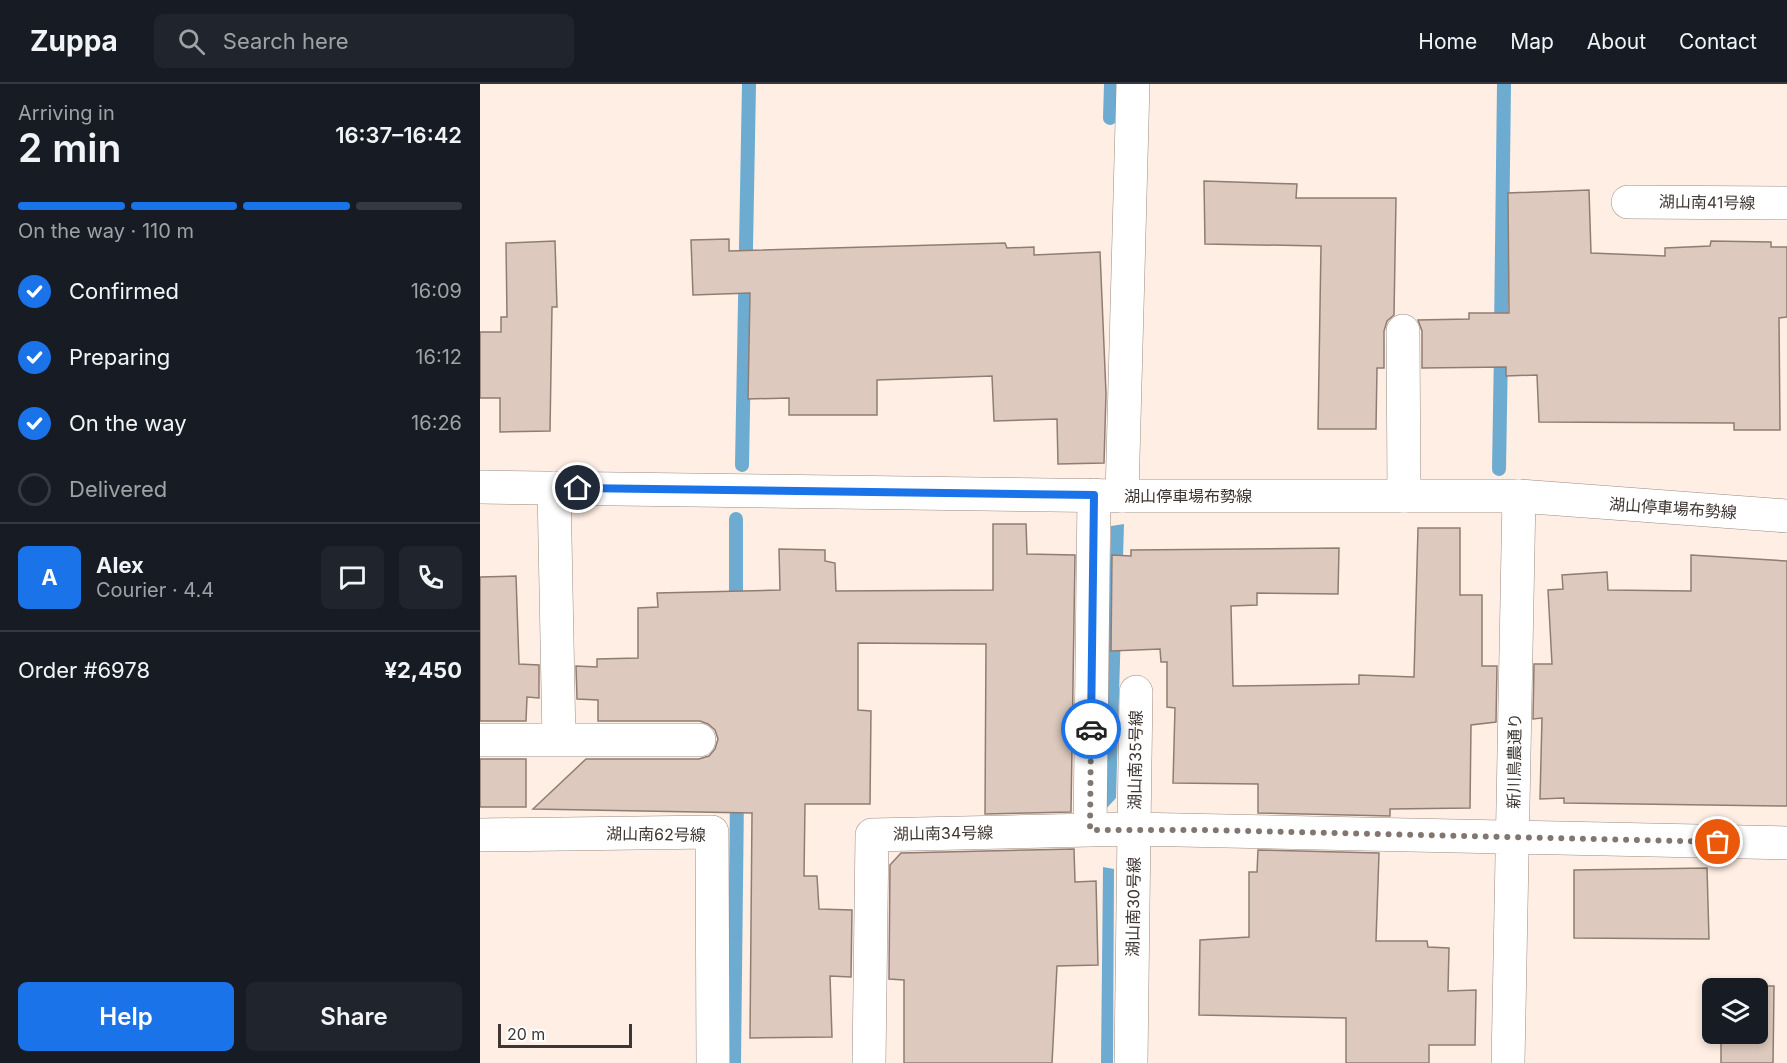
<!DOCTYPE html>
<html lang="en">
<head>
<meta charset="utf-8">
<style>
  :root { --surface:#171b24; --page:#20242c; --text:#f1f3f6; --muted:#9ea1a6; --line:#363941; --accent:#1a73e8 }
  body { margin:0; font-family:Inter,"Noto Sans JP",sans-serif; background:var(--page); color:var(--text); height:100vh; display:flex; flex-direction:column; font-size:22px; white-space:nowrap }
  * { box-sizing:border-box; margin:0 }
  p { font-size:20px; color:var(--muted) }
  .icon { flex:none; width:33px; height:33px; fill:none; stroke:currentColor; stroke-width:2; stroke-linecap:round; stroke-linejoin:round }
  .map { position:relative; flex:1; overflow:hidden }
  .details { display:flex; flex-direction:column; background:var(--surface); width:480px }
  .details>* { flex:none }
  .buttons { position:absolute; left:1222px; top:894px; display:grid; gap:12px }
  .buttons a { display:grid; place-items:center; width:66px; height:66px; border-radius:9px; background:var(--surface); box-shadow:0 3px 9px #0003; font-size:30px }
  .scale { position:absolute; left:18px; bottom:15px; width:134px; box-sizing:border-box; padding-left:6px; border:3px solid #3e3632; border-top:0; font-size:16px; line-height:21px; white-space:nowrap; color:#3e3632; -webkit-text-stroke:4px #fff; paint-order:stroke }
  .pin { position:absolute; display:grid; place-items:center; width:51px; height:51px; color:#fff; margin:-26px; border:3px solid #fff; border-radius:50%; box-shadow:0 2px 6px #0007 }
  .courier { position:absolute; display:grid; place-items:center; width:60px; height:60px; margin:-30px; border:4px solid #1a73e8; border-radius:50%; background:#fff; color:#222; box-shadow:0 2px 8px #0007 }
  .summary em { font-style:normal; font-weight:600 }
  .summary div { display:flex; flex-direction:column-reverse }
  .summary { display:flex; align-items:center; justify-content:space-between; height:102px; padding:0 18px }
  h1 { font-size:39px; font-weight:600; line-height:45px }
  .bar { display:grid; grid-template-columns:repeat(4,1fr); gap:9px 6px; align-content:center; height:72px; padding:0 18px }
  .bar i { height:8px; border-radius:4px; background:var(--line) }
  .bar .on { background:var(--accent) }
  .bar p { grid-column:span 4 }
  .line { display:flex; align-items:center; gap:15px; padding:0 18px; border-top:2px solid var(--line) }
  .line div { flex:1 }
  .round { display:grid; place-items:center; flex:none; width:63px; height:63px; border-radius:9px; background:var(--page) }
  ol { padding:0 18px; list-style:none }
  li { display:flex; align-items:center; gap:18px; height:66px }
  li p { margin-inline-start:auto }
  li .icon { padding:6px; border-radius:50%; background:var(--accent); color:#fff; stroke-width:4 }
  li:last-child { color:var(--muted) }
  li i { width:33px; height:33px; border:3px solid var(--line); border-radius:50% }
  .primary-button { display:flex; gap:12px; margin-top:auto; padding:12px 18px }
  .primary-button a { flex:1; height:69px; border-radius:9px; background:var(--accent); color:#fff; font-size:24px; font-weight:600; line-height:69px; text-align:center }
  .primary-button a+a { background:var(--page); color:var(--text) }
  header { display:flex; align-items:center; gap:36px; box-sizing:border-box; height:84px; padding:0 30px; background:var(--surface); border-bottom:2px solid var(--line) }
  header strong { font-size:28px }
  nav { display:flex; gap:33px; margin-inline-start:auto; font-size:21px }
  .search { width:420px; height:54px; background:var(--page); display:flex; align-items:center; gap:15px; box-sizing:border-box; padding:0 21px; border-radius:9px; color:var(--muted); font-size:22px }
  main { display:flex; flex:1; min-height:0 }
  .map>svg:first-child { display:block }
</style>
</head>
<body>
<header>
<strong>Zuppa</strong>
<div class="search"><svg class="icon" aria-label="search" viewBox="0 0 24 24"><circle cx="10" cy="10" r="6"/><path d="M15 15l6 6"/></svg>Search here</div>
<nav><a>Home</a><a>Map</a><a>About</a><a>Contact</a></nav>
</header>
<main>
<section class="details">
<div class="summary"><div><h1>2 min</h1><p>Arriving in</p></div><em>16:37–16:42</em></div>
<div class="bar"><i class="on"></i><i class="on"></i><i class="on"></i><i></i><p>On the way · 110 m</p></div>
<ol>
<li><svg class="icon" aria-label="check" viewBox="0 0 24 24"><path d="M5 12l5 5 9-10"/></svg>Confirmed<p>16:09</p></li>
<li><svg class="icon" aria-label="check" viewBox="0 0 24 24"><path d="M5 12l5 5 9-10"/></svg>Preparing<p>16:12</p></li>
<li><svg class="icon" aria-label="check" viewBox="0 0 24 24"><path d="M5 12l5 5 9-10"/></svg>On the way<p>16:26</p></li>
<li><i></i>Delivered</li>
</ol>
<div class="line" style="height:108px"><b class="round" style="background:var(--accent);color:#fff">A</b><div><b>Alex</b><p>Courier · 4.4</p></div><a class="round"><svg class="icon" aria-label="chat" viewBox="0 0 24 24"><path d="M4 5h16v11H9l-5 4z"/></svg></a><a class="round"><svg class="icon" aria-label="phone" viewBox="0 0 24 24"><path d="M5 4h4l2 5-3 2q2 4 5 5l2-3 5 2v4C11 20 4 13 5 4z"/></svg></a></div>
<div class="line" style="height:78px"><div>Order #6978</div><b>¥2,450</b></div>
<div class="primary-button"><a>Help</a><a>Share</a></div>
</section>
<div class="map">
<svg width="1307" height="979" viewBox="0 0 1307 979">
  <rect width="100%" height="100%" fill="#feeee4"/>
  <!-- water -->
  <path fill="#6eabd1" d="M 644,440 L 636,714 L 624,727 L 631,442 Z
    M 623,783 L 634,785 L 633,979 L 621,979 Z"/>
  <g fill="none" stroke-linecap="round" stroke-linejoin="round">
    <!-- stream -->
    <path stroke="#6eabd1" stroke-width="14" d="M 630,34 L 631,0
      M 1021,247 L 1024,0
      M 262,381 L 269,0
      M 1019,385 L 1021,266
      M 256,435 L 256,523
      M 254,979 L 257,711"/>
  </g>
  <!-- building -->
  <path fill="#ddc9bd" stroke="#8f7d73" stroke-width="1.5" d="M 724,97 L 817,100 L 816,114 L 916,114 L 914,231 L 907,237 L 904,247 L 904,284 L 897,284 L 896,345 L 838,345 L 841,162 L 725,160 Z
    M 1109,106 L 1111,169 L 1185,172 L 1185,164 L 1230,162 L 1231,157 L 1291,158 L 1291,163 L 1307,163 L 1307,233 L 1299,234 L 1300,346 L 1254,346 L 1254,339 L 1059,338 L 1057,291 L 1026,292 L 1026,283 L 942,284 L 942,247 L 938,236 L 989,235 L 989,229 L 1029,229 L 1028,109 Z
    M 249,155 L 249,167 L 525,159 L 527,164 L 554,163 L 554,171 L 620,168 L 626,309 L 624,379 L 578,380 L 577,335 L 514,337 L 512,292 L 397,296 L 397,331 L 309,331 L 309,314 L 268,315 L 270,209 L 213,211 L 211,156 Z
    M 75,157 L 77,223 L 72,223 L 70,347 L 20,348 L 20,314 L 0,314 L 0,248 L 21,248 L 21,233 L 27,233 L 26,159 Z
    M 513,440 L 546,440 L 547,470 L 595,471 L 591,728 L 505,730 L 506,560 L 378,559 L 378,626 L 391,627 L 390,720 L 325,720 L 324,792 L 337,792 L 339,825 L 372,826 L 371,893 L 350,892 L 352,953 L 270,954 L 272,729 L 53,725 L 106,675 L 219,675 L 229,672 L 235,665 L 238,655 L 235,646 L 228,640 L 220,637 L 118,637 L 118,616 L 97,615 L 96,582 L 117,583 L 117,575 L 158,574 L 158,524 L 178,523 L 177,509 L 300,506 L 299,465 L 345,466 L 345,477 L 355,479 L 356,507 L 513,506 Z
    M 938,444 L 980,444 L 980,511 L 1002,511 L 1002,582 L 1017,582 L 1016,638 L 991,641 L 990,724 L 910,725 L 910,732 L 778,729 L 778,700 L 693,699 L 695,624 L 687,623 L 687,578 L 681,578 L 680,565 L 631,567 L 632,471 L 651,472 L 651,466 L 859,464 L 858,510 L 777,509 L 777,521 L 751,522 L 753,602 L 879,600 L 879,591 L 934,593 Z
    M 1211,471 L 1307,477 L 1307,722 L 1084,719 L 1084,714 L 1060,715 L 1062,634 L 1053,635 L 1054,580 L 1072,580 L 1068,506 L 1083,505 L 1082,491 L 1127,488 L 1128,506 L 1211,507 Z
    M 36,492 L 39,580 L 59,581 L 59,614 L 47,613 L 46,637 L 0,637 L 0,493 Z
    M 0,675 L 46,675 L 46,723 L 0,723 Z
    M 594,765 L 595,798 L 616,797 L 618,881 L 577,882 L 572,979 L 424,979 L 424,896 L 409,895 L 410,781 L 421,769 Z
    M 778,766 L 899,769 L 896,857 L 947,857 L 948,863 L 969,864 L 968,907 L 996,906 L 995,961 L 949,961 L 949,979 L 866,979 L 866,934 L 719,931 L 720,856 L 769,853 L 769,788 L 777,788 Z
    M 1227,784 L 1229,855 L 1094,854 L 1094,786 Z
    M 1242,902 L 1294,902 L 1293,979 L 1241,979 L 1241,950 L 1278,950 L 1278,904 L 1242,904 Z"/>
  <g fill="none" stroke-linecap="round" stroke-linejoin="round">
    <!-- minor casing -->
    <g stroke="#9e8b80" stroke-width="34">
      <path id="minor" d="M 1148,118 L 1307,119
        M 923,247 L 924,412
        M 74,404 L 79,656
        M 642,412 L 653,0
        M 0,656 L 219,656
        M 610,746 L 614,411
        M 0,751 L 232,748 L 233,979
        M 389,979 L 392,751 L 654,745 L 656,608
        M 651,979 L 654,745 L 1307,759
        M 1028,979 L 1039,412"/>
    </g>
    <!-- major casing -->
    <g stroke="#9e8b80" stroke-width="34">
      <path id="major" d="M 0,403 L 642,412 L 1039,412 L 1307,432"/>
    </g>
    <!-- minor -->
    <use href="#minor" stroke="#fff" stroke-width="33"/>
    <!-- major -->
    <use href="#major" stroke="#fff" stroke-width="33"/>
  </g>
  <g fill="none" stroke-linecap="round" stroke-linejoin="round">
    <!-- done -->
    <path stroke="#817670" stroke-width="6" stroke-dasharray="0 10.8" d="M 611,645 L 610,746 L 728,746 L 1238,758"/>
    <!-- route -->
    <path stroke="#1a73e8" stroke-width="8" d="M 98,404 L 614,411 L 611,645"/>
  </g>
  <g text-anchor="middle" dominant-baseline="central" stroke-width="4.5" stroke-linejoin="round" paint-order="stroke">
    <!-- street labels -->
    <g font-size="16" fill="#3e3632" stroke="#fff">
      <text transform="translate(1227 118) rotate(1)">湖山南41号線</text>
      <text x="708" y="412">湖山停車場布勢線</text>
      <text transform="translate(1193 424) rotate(4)">湖山停車場布勢線</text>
      <text transform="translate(655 676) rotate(-89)">湖山南35号線</text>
      <text transform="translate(1034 677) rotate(-89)">新川鳥農通り</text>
      <text transform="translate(463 749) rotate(-1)">湖山南34号線</text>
      <text transform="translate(176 750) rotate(1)">湖山南62号線</text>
      <text transform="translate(653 823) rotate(-89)">湖山南30号線</text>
    </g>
  </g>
</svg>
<div class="buttons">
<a><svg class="icon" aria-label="layers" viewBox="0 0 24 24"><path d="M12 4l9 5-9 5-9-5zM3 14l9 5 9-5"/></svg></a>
</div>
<div class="scale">20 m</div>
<div class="pin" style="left:1238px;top:758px;background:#ea580c"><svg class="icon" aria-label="bag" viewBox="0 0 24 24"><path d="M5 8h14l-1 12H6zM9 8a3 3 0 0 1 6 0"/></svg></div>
<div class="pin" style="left:98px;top:404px;background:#1f2937"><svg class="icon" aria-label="home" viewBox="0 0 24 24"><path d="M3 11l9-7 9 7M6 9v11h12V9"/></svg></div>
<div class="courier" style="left:611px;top:645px"><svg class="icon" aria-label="car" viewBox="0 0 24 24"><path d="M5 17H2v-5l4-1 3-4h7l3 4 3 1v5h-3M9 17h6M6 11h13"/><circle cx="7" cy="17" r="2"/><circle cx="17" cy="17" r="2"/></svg></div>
</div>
</main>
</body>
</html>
